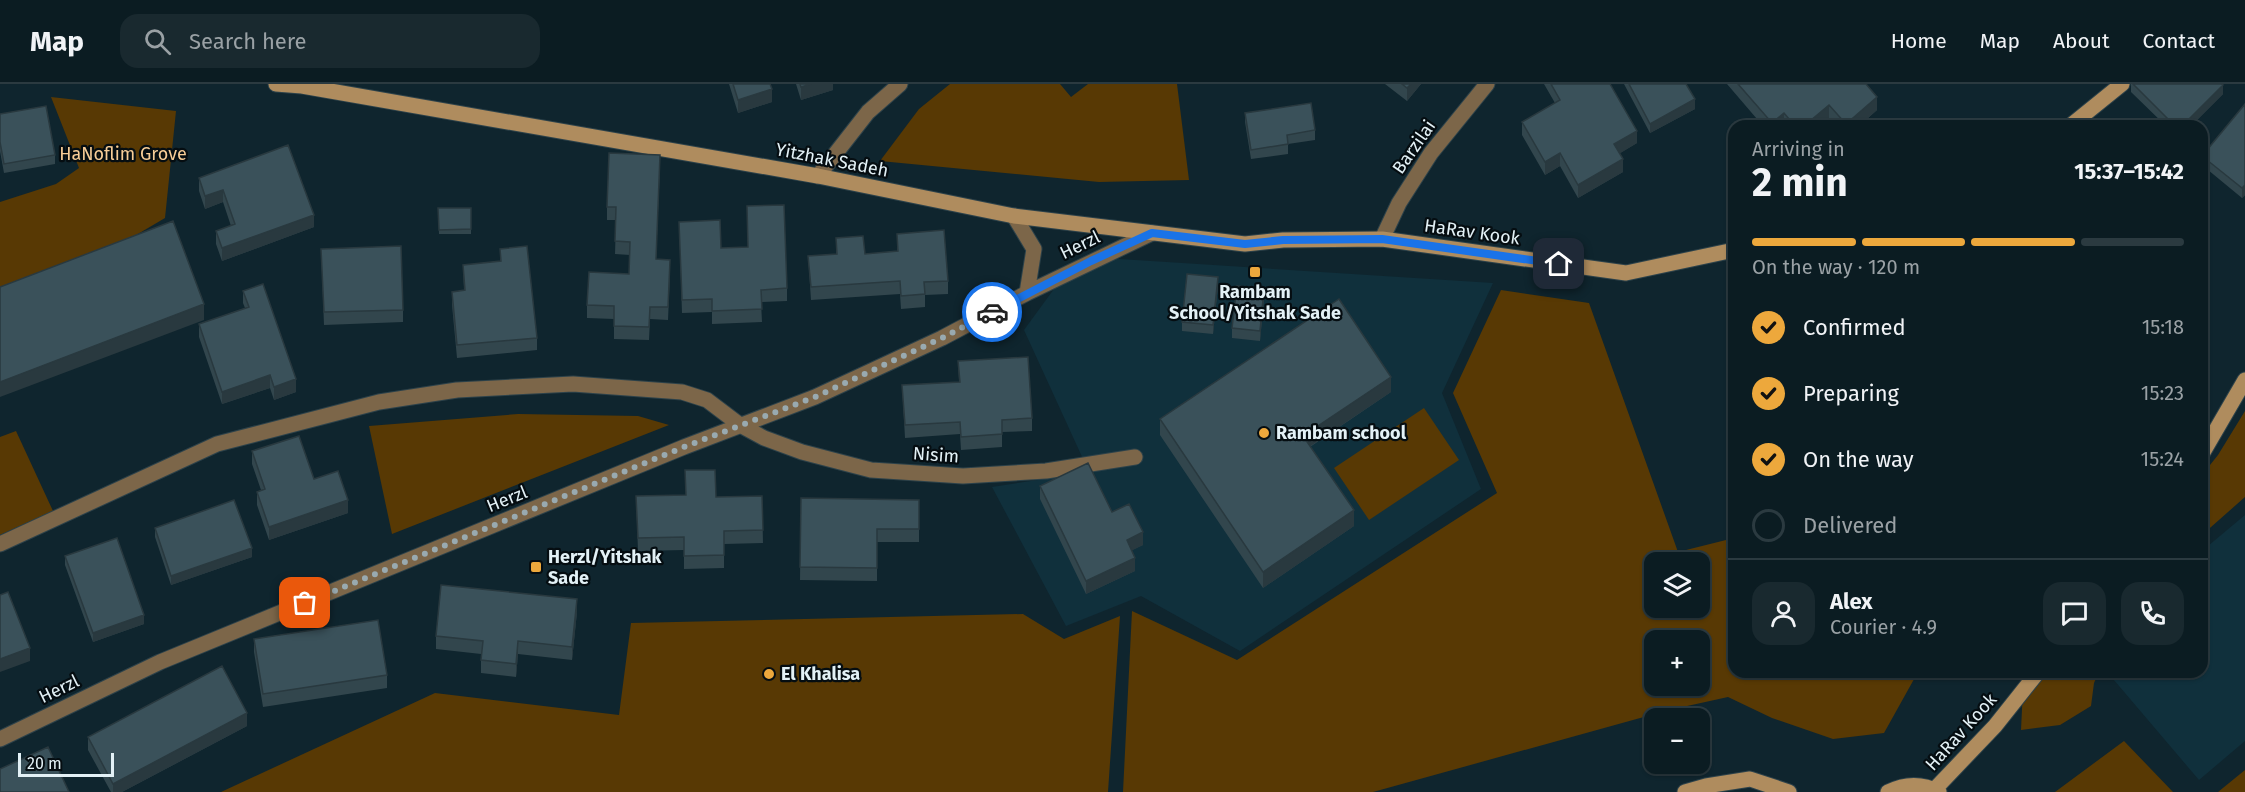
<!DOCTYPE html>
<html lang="en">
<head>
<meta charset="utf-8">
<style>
  :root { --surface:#0b1c22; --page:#19292f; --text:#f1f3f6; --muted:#9aa1a5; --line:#2b3a40; --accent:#eda83c }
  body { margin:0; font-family:"Fira Sans",sans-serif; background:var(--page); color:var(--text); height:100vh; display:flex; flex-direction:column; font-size:22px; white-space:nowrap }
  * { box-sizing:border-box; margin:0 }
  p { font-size:20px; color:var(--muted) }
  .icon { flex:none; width:33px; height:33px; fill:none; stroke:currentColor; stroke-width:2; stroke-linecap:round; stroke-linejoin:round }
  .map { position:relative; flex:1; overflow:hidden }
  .sheet { position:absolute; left:1728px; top:36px; width:480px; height:558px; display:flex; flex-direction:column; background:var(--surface); border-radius:18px; box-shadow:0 2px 4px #0004,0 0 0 2px var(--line) }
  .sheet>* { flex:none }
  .tools { position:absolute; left:1644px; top:468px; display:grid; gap:12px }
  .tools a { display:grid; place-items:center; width:66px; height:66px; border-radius:12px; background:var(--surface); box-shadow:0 2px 4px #0004,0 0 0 2px var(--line); font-size:30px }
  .scale { position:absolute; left:18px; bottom:15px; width:96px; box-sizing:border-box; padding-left:6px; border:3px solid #e3f1f6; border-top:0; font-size:16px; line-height:21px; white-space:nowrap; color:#e3f1f6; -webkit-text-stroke:4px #050d11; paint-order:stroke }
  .pin { position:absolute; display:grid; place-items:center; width:51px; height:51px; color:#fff; margin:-26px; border-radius:12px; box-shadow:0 3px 9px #0006 }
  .courier { position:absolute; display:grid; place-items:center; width:60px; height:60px; margin:-30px; border:4px solid #1a73e8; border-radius:50%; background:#fff; color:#222; box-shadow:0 2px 8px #0007 }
  .headline em { font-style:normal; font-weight:700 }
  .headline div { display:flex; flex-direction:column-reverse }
  .headline { display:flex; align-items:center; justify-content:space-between; height:102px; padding:0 24px }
  h1 { font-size:39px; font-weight:700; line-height:45px }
  .bar { display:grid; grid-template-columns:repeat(4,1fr); gap:9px 6px; align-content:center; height:72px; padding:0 24px }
  .bar i { height:8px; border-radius:4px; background:var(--line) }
  .bar .current { background:var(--accent) }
  .bar p { grid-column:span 4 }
  .line { display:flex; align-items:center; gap:15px; padding:0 24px; border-top:2px solid var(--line) }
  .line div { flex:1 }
  .round { display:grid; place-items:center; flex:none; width:63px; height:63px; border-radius:18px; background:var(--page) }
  ol { padding:0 24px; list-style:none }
  li { display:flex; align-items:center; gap:18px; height:66px }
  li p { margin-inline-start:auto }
  li .icon { padding:6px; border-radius:50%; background:var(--accent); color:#111; stroke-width:4 }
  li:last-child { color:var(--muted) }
  li i { width:33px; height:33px; border:3px solid var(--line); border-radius:50% }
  header { display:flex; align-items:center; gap:36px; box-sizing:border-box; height:84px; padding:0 30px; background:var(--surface); border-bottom:2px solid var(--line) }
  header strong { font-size:28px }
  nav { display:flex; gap:33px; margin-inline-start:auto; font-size:21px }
  .search { width:420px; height:54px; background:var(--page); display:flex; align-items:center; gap:15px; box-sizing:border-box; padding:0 21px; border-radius:18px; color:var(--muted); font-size:22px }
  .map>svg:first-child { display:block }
</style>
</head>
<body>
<header>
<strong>Map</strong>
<div class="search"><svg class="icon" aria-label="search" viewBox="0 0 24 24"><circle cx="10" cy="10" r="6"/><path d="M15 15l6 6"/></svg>Search here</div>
<nav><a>Home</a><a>Map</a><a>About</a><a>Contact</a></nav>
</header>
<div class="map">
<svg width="2245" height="708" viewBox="0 0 2245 708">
  <rect width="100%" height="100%" fill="#0f252e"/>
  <!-- built -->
  <path fill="#10303c" d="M 1104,174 L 1493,199 L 1442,309 L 1481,405 L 1240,567 L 1141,512 L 1066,542 L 992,403 L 1089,388 L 1024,246 L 1062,194 Z
    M 2245,431 L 2245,657 L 2199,696 L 2108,589 L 2202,588 L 2202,467 Z"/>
  <!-- green -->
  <path fill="#583904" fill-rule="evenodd" d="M 950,0 L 1060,0 L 1071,13 L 1088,0 L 1177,0 L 1189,96 L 1099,98 L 880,77 L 919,25 Z
    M 51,13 L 176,27 L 165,134 L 126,157 L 0,206 L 0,118 L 56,100 L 79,84 Z
    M 1501,206 L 1589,219 L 1678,468 L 1734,454 L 1734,588 L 1918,588 L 1884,649 L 1833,655 L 1772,634 L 1728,613 L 1669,626 L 1373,708 L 1123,708 L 1132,527 L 1237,576 L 1497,409 L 1453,309 ZM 1654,478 L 1700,478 L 1700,524 L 1654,524 ZM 1654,556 L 1700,556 L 1700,602 L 1654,602 Z
    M 1424,324 L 1459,376 L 1369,436 L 1334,384 Z
    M 2245,327 L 2245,413 L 2202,451 L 2202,391 L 2218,371 Z
    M 518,330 L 638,332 L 669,341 L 392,450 L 369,342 Z
    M 16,347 L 53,427 L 0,451 L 0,353 Z
    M 1023,530 L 1064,555 L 1120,532 L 1108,708 L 221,708 L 435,609 L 619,631 L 631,539 Z
    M 2037,588 L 2099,588 L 2094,599 L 2091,622 L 2060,641 L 2021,646 L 2023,604 Z
    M 2124,657 L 2173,708 L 2055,708 Z
    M 2245,686 L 2245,708 L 2218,708 Z"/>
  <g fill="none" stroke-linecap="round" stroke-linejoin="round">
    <!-- street casing -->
    <g stroke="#2d424a" stroke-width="17">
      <path id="street" d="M 818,92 L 868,28 L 900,0
        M 1382,155 L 1399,119 L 1431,69 L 1487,0
        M 1027,209 L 1152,149
        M 0,460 L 217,360 L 379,318 L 457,306 L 573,300 L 682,308 L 707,316 L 740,341 L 764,354 L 802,368 L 871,386 L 963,392 L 1046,387 L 1135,373
        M 0,655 L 160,578 L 684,363 L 815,313 L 942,254 L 1027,209 L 1034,165 L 1014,132"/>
    </g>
    <!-- secondary casing -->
    <g stroke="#2d424a" stroke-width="17">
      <path id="secondary" d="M 276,0 L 302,2 L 818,92 L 1014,132 L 1245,160 L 1283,156 L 1382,155 L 1626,189 L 1734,166
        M 2070,42 L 2122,0
        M 2202,370 L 2245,296
        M 1934,706 L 1995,642 L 2038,588
        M 1685,708 L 1706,702 L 1750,695 L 1789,708
        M 1888,708 C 1906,699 1922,699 1939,708"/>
    </g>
    <!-- street -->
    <use href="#street" stroke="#7c6649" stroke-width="15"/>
    <!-- secondary -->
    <use href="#secondary" stroke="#af8c5e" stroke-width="15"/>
  </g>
  <!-- wall -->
  <path fill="#32464d" d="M 729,0 L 770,0 L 772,18 L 738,29 Z
    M 796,0 L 833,0 L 833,6 L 801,16 Z
    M 1385,0 L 1421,0 L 1407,17 Z
    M 1544,0 L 1610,0 L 1637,59 L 1620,69 L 1623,88 L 1578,114 L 1560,82 L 1545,91 L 1522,51 L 1522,38 L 1555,19 Z
    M 1624,0 L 1686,0 L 1695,25 L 1650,49 Z
    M 1727,0 L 1866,0 L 1877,26 L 1859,42 L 1836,42 L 1829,34 L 1819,42 L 1763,42 Z
    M 2131,0 L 2221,0 L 2223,10 L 2191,42 L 2166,42 L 2131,8 Z
    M 2245,20 L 2245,111 L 2242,114 L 2202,81 L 2202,72 Z
    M 1245,29 L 1315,46 L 1315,56 L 1288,60 L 1288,70 L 1251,75 L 1245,38 Z
    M 0,30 L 55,71 L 55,80 L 4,89 L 0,67 Z
    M 660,83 L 656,175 L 670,189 L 668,236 L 650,235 L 649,256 L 614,255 L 614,235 L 587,234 L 587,221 L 629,190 L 630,171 L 615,170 L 616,136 L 607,136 L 607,123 Z
    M 199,94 L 314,143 L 222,177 L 216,160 L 216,147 L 231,142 L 223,118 L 205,125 L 199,107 Z
    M 438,124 L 471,124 L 471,150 L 439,150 Z
    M 679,138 L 787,204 L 787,217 L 761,218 L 762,238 L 712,240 L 712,228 L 682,229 Z
    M 897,150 L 948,197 L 948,210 L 925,211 L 925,223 L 901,225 L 900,210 L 811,216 L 808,172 L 836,170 L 836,154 L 865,170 L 897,167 Z
    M 321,165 L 403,226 L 403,238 L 324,241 Z
    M 500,165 L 537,254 L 537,266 L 457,274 L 452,221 L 452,208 L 464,206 L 463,181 L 500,177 Z
    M 1218,202 L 1213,250 L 1182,247 L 1182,238 Z
    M 243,207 L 296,308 L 274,316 L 270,304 L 222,320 L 199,253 L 199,240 L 245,224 L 243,219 Z
    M 1264,214 L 1260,257 L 1232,254 L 1232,244 Z
    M 958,277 L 1032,334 L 1032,347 L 1002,348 L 1002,363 L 961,366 L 960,350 L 905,354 L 902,301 L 959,298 Z
    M 1391,308 L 1310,363 L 1354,442 L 1263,504 L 1160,351 L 1160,335 Z
    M 252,367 L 314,395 L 348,429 L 269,456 L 257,421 L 257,408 L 261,406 L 252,380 Z
    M 1040,402 L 1112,428 L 1143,461 L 1132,466 L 1135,487 L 1086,510 L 1040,415 Z
    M 636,412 L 716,413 L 762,412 L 763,459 L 724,460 L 724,484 L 684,485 L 684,466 L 638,467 Z
    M 801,414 L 919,416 L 919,458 L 877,458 L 877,497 L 800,496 Z
    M 155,444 L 252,473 L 171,501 L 155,453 Z
    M 65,472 L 144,540 L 93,558 L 65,481 Z
    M 577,528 L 572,576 L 518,570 L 516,593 L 481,589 L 481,570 L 436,565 L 436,552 Z
    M 254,555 L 387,591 L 387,604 L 263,623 L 254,568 Z
    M 247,642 L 122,708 L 111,708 L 88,666 L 88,653 Z"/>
  <!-- shaded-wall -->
  <path fill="#29393f" d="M 811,0 L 833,0 L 833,6 L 801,16 L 801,3 Z
    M 1411,0 L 1421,0 L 1407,17 L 1407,4 Z
    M 2223,1 L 2223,10 L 2191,42 L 2182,42 Z
    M 772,5 L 772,18 L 738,29 L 738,16 Z
    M 1877,13 L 1877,26 L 1859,42 L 1846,42 L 1846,40 Z
    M 1695,15 L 1695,25 L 1650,49 L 1650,40 Z
    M 1829,21 L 1829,34 L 1819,42 L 1804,42 Z
    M 1784,29 L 1784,42 L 1772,42 L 1772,39 Z
    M 1637,47 L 1637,59 L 1614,73 L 1614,60 Z
    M 1560,69 L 1560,82 L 1545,91 L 1545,78 Z
    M 1623,75 L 1623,88 L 1578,114 L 1578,101 Z
    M 2245,101 L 2245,111 L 2242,114 L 2242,104 Z
    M 223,106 L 223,118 L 205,125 L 205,112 Z
    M 314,131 L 314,143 L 222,177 L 222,164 Z
    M 1218,193 L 1218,202 L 1213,250 L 1213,241 Z
    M 1264,205 L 1264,214 L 1260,257 L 1260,247 Z
    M 204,220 L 204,236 L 0,313 L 0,298 Z
    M 270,291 L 270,304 L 222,320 L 222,308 Z
    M 1391,293 L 1391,308 L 1303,367 L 1303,352 Z
    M 296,295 L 296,308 L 274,316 L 274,303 Z
    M 348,416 L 348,429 L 269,456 L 269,443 Z
    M 1354,426 L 1354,442 L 1263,504 L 1263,488 Z
    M 1143,448 L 1143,461 L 1127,469 L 1127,456 Z
    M 252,464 L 252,473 L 171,501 L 171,492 Z
    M 1135,474 L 1135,487 L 1086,510 L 1086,497 Z
    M 577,515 L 577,528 L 572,576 L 572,563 Z
    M 144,531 L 144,540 L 93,558 L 93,549 Z
    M 518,557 L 518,570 L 516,593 L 516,580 Z
    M 30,564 L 30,577 L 0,588 L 0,575 Z
    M 247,629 L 247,642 L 122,708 L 113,708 L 113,700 Z"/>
  <!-- building -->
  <path fill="#3a515a" stroke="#29393f" stroke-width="1.5" d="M 733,0 L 770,0 L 772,5 L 738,16 Z
    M 800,0 L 811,0 L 801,3 Z
    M 1402,0 L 1411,0 L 1407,4 Z
    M 1551,0 L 1610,0 L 1637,47 L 1614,60 L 1623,75 L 1578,101 L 1560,69 L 1545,78 L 1522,38 L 1560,16 Z
    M 1629,0 L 1686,0 L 1695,15 L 1650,40 Z
    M 1738,0 L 1866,0 L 1877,13 L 1846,40 L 1829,21 L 1804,42 L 1795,42 L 1784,29 L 1772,39 Z
    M 2133,0 L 2221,0 L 2223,1 L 2182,42 L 2175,42 Z
    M 1311,19 L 1315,46 L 1287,51 L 1288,60 L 1251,66 L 1245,29 Z
    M 2245,20 L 2245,101 L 2242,104 L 2202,72 Z
    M 46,22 L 55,71 L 4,80 L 0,58 L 0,30 Z
    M 288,61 L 314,131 L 222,164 L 216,147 L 235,140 L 223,106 L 205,112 L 199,94 Z
    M 609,69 L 660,71 L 656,175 L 670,176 L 668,223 L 650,223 L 649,243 L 614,242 L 614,222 L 587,221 L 589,188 L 629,190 L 630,158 L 615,157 L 616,123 L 607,123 Z
    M 784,121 L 787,204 L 761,206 L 762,225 L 712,227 L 712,215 L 682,216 L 679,138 L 720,136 L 721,164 L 748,163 L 747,122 Z
    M 438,124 L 471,124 L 471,145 L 439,146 Z
    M 173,137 L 204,220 L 0,298 L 0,203 Z
    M 944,146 L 948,197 L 924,198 L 925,210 L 901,212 L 900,197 L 811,203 L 808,172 L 837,170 L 836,154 L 863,152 L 865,170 L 898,167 L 897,150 Z
    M 401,162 L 403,226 L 324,228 L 321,165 Z
    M 527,162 L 537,254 L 457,261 L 452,208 L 465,206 L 463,181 L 501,177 L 500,165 Z
    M 1187,190 L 1218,193 L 1213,241 L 1182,238 Z
    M 263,200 L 296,295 L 274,303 L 270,291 L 222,308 L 199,240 L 249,223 L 243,207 Z
    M 1237,202 L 1264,205 L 1260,247 L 1232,244 Z
    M 1339,215 L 1391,293 L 1303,352 L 1354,426 L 1263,488 L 1160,335 Z
    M 1028,273 L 1032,334 L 1002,336 L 1002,350 L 961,353 L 960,338 L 905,341 L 902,301 L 960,298 L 958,277 Z
    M 299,352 L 314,395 L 338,387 L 348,416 L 269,443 L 257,408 L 265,405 L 252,367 Z
    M 1088,379 L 1112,428 L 1129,420 L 1143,448 L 1127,456 L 1135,474 L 1086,497 L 1040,402 Z
    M 685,386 L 715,386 L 716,413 L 762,412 L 763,446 L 724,447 L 724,471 L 684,472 L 684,453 L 638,454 L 636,412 L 686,411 Z
    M 801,414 L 919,416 L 919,445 L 877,445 L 877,484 L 800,483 Z
    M 234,416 L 252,464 L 171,492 L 155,444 Z
    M 117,454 L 144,531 L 93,549 L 65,472 Z
    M 441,501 L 577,515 L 572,563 L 518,557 L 516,580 L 481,576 L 483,557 L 436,552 Z
    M 8,508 L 30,564 L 0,575 L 0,511 Z
    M 378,536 L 387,591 L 263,610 L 254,555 Z
    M 222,582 L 247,629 L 113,700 L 88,653 Z
    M 48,663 L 69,708 L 0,708 L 0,685 Z"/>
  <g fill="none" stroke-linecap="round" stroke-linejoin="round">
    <!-- done -->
    <path stroke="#99aab0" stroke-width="6" stroke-dasharray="0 10.8" d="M 305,519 L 684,363 L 815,313 L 942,254 L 992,228"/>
    <!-- route -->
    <path stroke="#1a73e8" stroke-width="8" d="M 992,228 L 1091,177 L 1152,149 L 1245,160 L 1283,156 L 1382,155 L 1559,180"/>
  </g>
  <!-- markers -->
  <g fill="#eda83c" stroke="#050d11" stroke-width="2">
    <rect x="1249" y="182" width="12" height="12" rx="3"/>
    <circle cx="1264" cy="349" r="6"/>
    <rect x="530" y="477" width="12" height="12" rx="3"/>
    <circle cx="769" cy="590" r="6"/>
  </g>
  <g text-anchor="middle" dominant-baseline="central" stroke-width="4.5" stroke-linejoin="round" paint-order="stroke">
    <!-- street labels -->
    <g font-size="18" fill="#e3f1f6" stroke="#050d11">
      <text transform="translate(1414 63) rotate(-55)">Barzilai</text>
      <text transform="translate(832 76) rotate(11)">Yitzhak Sadeh</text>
      <text transform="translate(1472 148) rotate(8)">HaRav Kook</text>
      <text transform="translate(1080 161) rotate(-26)">Herzl</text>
      <text transform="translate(936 371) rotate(4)">Nisim</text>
      <text transform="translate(507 415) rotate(-22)">Herzl</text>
      <text transform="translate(59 605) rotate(-26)">Herzl</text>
      <text transform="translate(1961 648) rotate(-48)">HaRav Kook</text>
    </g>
    <!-- park labels -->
    <g font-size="18" fill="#f7cd97" stroke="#050d11">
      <text x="123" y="70">HaNoflim Grove</text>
    </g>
    <!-- poi labels -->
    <g font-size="18" font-weight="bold" fill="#e3f1f6" stroke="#050d11" text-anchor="start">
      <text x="1255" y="208" text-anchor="middle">Rambam<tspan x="1255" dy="21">School/Yitshak Sade</tspan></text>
      <text x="1276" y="349">Rambam school</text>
      <text x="548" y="473">Herzl/Yitshak<tspan x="548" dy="21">Sade</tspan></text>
      <text x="781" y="590">El Khalisa</text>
    </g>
  </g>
</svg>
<div class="tools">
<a><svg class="icon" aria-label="layers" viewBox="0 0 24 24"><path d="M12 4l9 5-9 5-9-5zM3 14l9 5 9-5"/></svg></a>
<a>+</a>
<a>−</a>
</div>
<div class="scale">20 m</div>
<div class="pin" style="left:305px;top:519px;background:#ea580c"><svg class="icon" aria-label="bag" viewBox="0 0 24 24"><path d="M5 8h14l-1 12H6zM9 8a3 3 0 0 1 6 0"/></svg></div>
<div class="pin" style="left:1559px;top:180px;background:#1f2937"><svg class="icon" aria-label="home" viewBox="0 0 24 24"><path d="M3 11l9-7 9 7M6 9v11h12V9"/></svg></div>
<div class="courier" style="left:992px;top:228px"><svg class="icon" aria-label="car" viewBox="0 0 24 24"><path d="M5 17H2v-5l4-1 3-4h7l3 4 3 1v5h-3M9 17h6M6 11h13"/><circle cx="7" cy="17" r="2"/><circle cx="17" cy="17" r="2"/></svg></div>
<section class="sheet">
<div class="headline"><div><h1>2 min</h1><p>Arriving in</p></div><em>15:37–15:42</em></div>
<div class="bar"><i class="current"></i><i class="current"></i><i class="current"></i><i></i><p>On the way · 120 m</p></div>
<ol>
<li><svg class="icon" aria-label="check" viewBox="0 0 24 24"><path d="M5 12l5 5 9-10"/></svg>Confirmed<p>15:18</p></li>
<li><svg class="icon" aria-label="check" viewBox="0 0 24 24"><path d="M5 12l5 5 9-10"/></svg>Preparing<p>15:23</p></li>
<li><svg class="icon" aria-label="check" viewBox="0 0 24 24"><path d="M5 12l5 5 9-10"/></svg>On the way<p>15:24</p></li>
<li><i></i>Delivered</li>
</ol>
<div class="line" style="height:108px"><a class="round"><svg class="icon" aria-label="person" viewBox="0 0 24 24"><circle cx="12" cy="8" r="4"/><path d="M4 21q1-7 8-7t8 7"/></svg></a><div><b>Alex</b><p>Courier · 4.9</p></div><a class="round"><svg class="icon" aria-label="chat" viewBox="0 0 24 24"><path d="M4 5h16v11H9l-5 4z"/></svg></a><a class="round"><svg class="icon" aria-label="phone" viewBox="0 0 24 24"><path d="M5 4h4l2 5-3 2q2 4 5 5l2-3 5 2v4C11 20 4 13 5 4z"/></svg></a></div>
</section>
</div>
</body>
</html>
